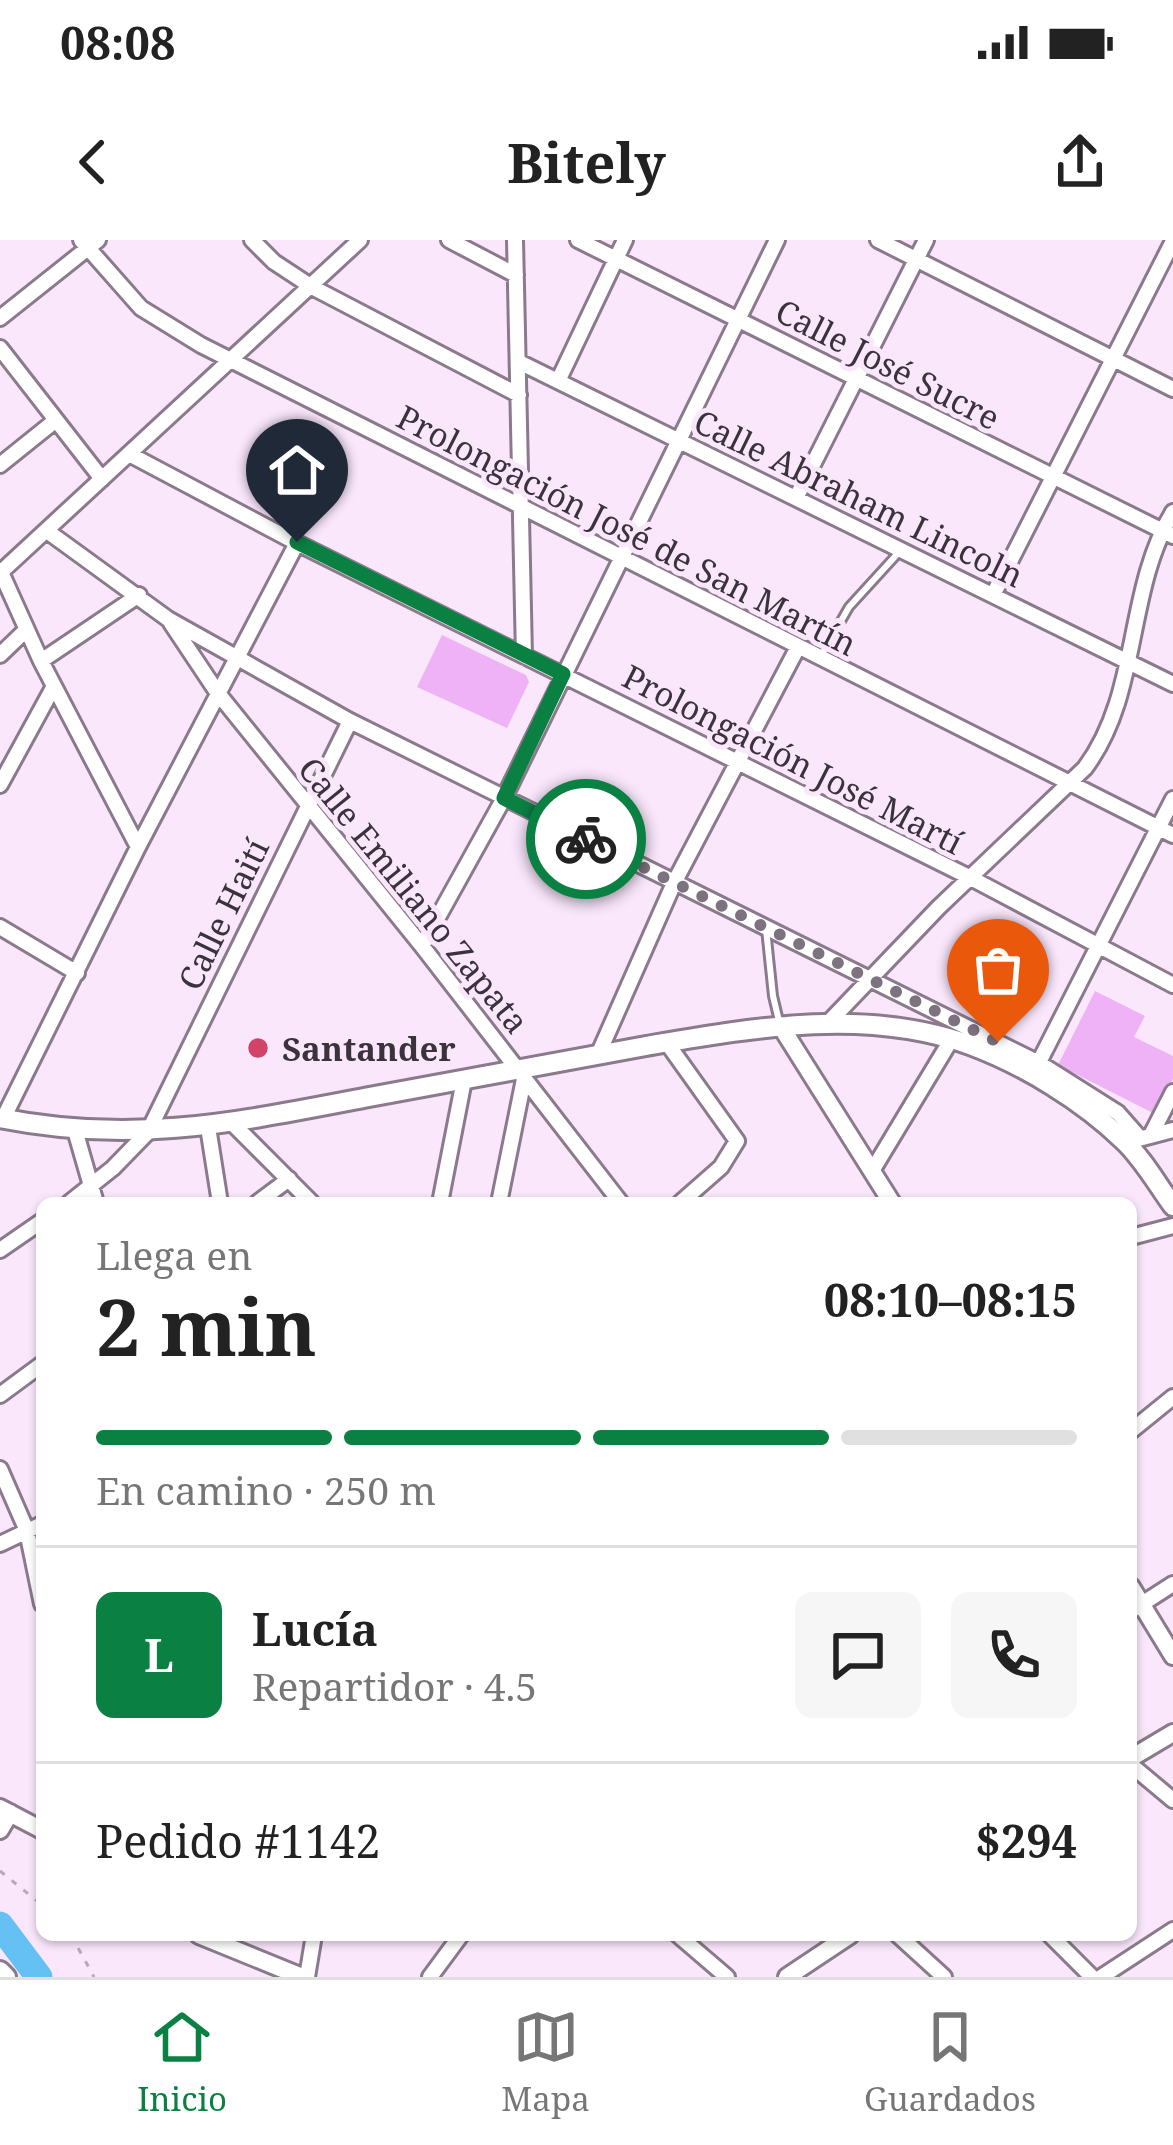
<!DOCTYPE html>
<html lang="es">
<head>
<meta charset="utf-8">
<style>
  :root { --surface:#fff; --page:#f6f6f6; --text:#222; --muted:#767676; --line:#e0e0e0; --accent:#0b8043 }
  body { margin:0; font-family:"Noto Serif",serif; background:var(--page); color:var(--text); height:100vh; display:flex; flex-direction:column; font-size:45px; white-space:nowrap }
  * { box-sizing:border-box; margin:0 }
  p { font-size:39px; color:var(--muted) }
  .icon { flex:none; width:66px; height:66px; fill:none; stroke:currentColor; stroke-width:2; stroke-linecap:round; stroke-linejoin:round }
  .map { position:relative; flex:1; overflow:hidden }
  .sheet { position:absolute; left:36px; top:957px; width:1101px; height:744px; display:flex; flex-direction:column; background:var(--surface); border-radius:18px; box-shadow:0 3px 9px #0004 }
  .sheet>* { flex:none }
  .pin { position:absolute; display:grid; place-items:center; width:102px; height:102px; color:#fff; margin:-123px -51px; border-radius:50% 50% 50% 0; rotate:-45deg; box-shadow:0 0 12px #0007 }
  .pin .icon { rotate:45deg }
  .courier { position:absolute; display:grid; place-items:center; width:120px; height:120px; margin:-60px; border:9px solid #0b8043; border-radius:50%; background:#fff; color:#222; box-shadow:0 3px 15px #0007 }
  .summary em { font-style:normal; font-weight:700 }
  .summary div { display:flex; flex-direction:column-reverse }
  .summary { display:flex; align-items:center; justify-content:space-between; height:204px; padding:0 60px }
  h1 { font-size:78px; font-weight:700; line-height:90px }
  .bar { display:grid; grid-template-columns:repeat(4,1fr); gap:18px 12px; align-content:center; height:144px; padding:0 60px }
  .bar i { height:15px; border-radius:9px; background:var(--line) }
  .bar .on { background:var(--accent) }
  .bar p { grid-column:span 4 }
  .line { display:flex; align-items:center; gap:30px; padding:0 60px; border-top:3px solid var(--line) }
  .line div { flex:1 }
  .round { display:grid; place-items:center; flex:none; width:126px; height:126px; border-radius:18px; background:var(--page) }
  .status { display:flex; justify-content:space-between; align-items:center; height:84px; padding:0 60px; background:var(--surface); direction:ltr }
  .status svg { height:33px; fill:currentColor }
  header { display:flex; justify-content:space-between; align-items:center; height:156px; padding:0 60px; background:var(--surface); font-size:54px; font-weight:700 }
  .dock { display:flex; justify-content:space-around; align-items:center; height:168px; border-top:3px solid var(--line); background:var(--surface); font-size:33px; color:var(--muted) }
  .dock a { display:grid; justify-items:center; gap:6px }
  .dock .on { color:var(--accent) }
  .map>svg:first-child { display:block }
</style>
</head>
<body>
<div class="status"><b>08:08</b><svg viewBox="0 0 49 12"><path d="M0 12V9h3v3zM5 12V6h3v6zM10 12V3h3v9zM15 12V0h3v12zM26 1h20v11H26zM47 4h2v5h-2z"/></svg></div>
<header><svg class="icon" aria-label="back" viewBox="0 0 24 24"><path d="M15 5l-7 7 7 7"/></svg>Bitely<svg class="icon" aria-label="share" viewBox="0 0 24 24"><path d="M12 15V3M7 8l5-5 5 5M5 13v7h14v-7"/></svg></header>
<div class="map">
<svg width="1173" height="1737" viewBox="0 0 1173 1737">
  <rect width="100%" height="100%" fill="#fae7fc"/>
  <g fill="none" stroke-linecap="round" stroke-linejoin="round">
    <!-- river -->
    <path stroke="#65c0f3" stroke-width="27" d="M 0,1685 L 39,1737"/>
  </g>
  <!-- building -->
  <path fill="#efb2f6" d="M 442,395 L 526,435 L 529,442 L 507,488 L 417,447 Z
    M 1095,751 L 1145,776 L 1134,797 L 1173,816 L 1173,839 L 1155,874 L 1058,825 Z"/>
  <g fill="none" stroke-linecap="round" stroke-linejoin="round">
    <!-- service casing -->
    <g stroke="#8a7a8c" stroke-width="12">
      <path id="service" d="M 822,414 L 849,367 L 901,310
        M 766,689 L 773,756 L 779,781"/>
    </g>
    <!-- minor casing -->
    <g stroke="#8a7a8c" stroke-width="20">
      <path id="minor" d="M 81,0 L 141,68 L 201,105 L 1173,595
        M 252,0 L 274,22 L 312,47 L 519,155
        M 449,0 L 516,35
        M 515,0 L 524,416
        M 578,0 L 1173,296
        M 878,0 L 1173,149
        M 0,78 L 98,0
        M 0,108 L 102,239
        M 519,122 L 1173,444
        M 559,139 L 625,0
        M 131,215 L 297,303 L 969,637 L 1173,745
        M 0,225 L 56,180
        M 797,256 L 926,0
        M 47,291 L 168,379 L 350,481 L 1039,823 L 1118,873 L 1140,898
        M 0,330 L 41,421 L 138,607
        M 1,332 L 360,0
        M 993,355 L 1173,1
        M 171,383 L 217,452 L 422,706 L 621,963
        M 0,415 L 26,390
        M 41,421 L 139,355
        M 0,545 L 54,446
        M 0,687 L 77,733
        M 422,706 L 504,558 L 777,0
        M 827,784 L 939,667 L 1085,528 C 1141,453 1125,351 1173,272
        M 667,803 L 737,901 L 721,927 L 680,963
        M 598,815 L 674,643 L 798,407
        M 1037,826 L 1173,559
        M 3,879 L 138,607 L 297,303
        M 232,883 L 312,963
        M 208,887 L 220,963
        M 75,890 L 96,963
        M 1151,895 L 1173,852
        M 1131,901 L 1173,890
        M 872,931 L 951,800
        M 69,963 L 113,928 L 148,892 L 350,481
        M 257,963 L 289,939
        M 440,963 L 464,840
        M 499,963 L 524,839
        M 1131,997 L 1173,986
        M 0,1010 L 42,981
        M 0,1155 L 42,1124
        M 1131,1191 L 1173,1157
        M 0,1229 L 27,1291 L 42,1364
        M 0,1304 L 42,1284
        M 1131,1371 L 1173,1344
        M 1131,1525 L 1173,1560
        M 678,1695 L 727,1737
        M 898,1695 L 944,1737
        M 1050,1695 L 1092,1737
        M 307,1737 L 314,1695
        M 430,1737 L 461,1695
        M 1101,1737 L 1173,1690"/>
    </g>
    <!-- tertiary casing -->
    <g stroke="#8a7a8c" stroke-width="22">
      <path id="tertiary" d="M 780,785 L 892,963
        M 1131,1347 L 1173,1416
        M 1131,1518 L 1173,1493
        M 0,1568 L 42,1590
        M 0,1590 L 10,1573
        M 199,1695 L 302,1737
        M 787,1737 L 850,1695"/>
    </g>
    <!-- secondary casing -->
    <g stroke="#8a7a8c" stroke-width="24">
      <path id="secondary" d="M 0,878 C 134,905 238,882 369,857 C 461,840 554,823 646,806 C 752,788 866,767 970,805 C 1024,825 1083,861 1124,901 C 1143,919 1157,944 1173,966
        M 0,1731 L 6,1737"/>
    </g>
    <!-- path -->
    <path stroke="#b7a8b9" stroke-width="3" stroke-dasharray="6 9" stroke-linecap="butt" d="M 0,1631 L 42,1665
      M 71,1695 L 94,1737"/>
    <!-- service -->
    <use href="#service" stroke="#fff" stroke-width="6"/>
    <!-- minor -->
    <use href="#minor" stroke="#fff" stroke-width="14"/>
    <!-- tertiary -->
    <use href="#tertiary" stroke="#fff" stroke-width="16"/>
    <!-- secondary -->
    <use href="#secondary" stroke="#fff" stroke-width="18"/>
  </g>
  <g fill="none" stroke-linecap="round" stroke-linejoin="round">
    <!-- done -->
    <path stroke="#7d727f" stroke-width="12" stroke-dasharray="0 21.6" d="M 586,599 L 998,802"/>
    <!-- route -->
    <path stroke="#0b8043" stroke-width="15" d="M 297,302 L 563,434 L 504,558 L 586,599"/>
  </g>
  <!-- markers -->
  <circle fill="#d24368" stroke="#fae7fc" stroke-width="4.5" cx="258" cy="808" r="12"/>
  <g text-anchor="middle" dominant-baseline="central" stroke-width="10" stroke-linejoin="round" paint-order="stroke">
    <!-- street labels -->
    <g font-size="33" fill="#3a333b" stroke="#fae7fc">
      <text transform="translate(888 124) rotate(27)">Calle José Sucre</text>
      <text transform="translate(859 258) rotate(26)">Calle Abraham Lincoln</text>
      <text transform="translate(627 290) rotate(27)">Prolongación José de San Martín</text>
      <text transform="translate(793 519) rotate(27)">Prolongación José Martí</text>
      <text transform="translate(414 655) rotate(51)">Calle Emiliano Zapata</text>
      <text transform="translate(223 674) rotate(-64)">Calle Haití</text>
    </g>
    <!-- poi labels -->
    <g font-size="33" font-weight="bold" fill="#3a333b" stroke="#fae7fc" text-anchor="start">
      <text x="282" y="808">Santander</text>
    </g>
  </g>
</svg>
<div class="pin" style="left:998px;top:802px;background:#ea580c"><svg class="icon" aria-label="bag" viewBox="0 0 24 24"><path d="M5 8h14l-1 12H6zM9 8a3 3 0 0 1 6 0"/></svg></div>
<div class="pin" style="left:297px;top:302px;background:#1f2937"><svg class="icon" aria-label="home" viewBox="0 0 24 24"><path d="M3 11l9-7 9 7M6 9v11h12V9"/></svg></div>
<div class="courier" style="left:586px;top:599px"><svg class="icon" aria-label="bike" viewBox="0 0 24 24"><circle cx="6" cy="16" r="4"/><circle cx="18" cy="16" r="4"/><path d="M6 16l4-8h5l3 8M10 8l3 8H6M13 5h3"/></svg></div>
<section class="sheet">
<div class="summary"><div><h1>2 min</h1><p>Llega en</p></div><em>08:10–08:15</em></div>
<div class="bar"><i class="on"></i><i class="on"></i><i class="on"></i><i></i><p>En camino · 250 m</p></div>
<div class="line" style="height:216px"><b class="round" style="background:var(--accent);color:#fff">L</b><div><b>Lucía</b><p>Repartidor · 4.5</p></div><a class="round"><svg class="icon" aria-label="chat" viewBox="0 0 24 24"><path d="M4 5h16v11H9l-5 4z"/></svg></a><a class="round"><svg class="icon" aria-label="phone" viewBox="0 0 24 24"><path d="M5 4h4l2 5-3 2q2 4 5 5l2-3 5 2v4C11 20 4 13 5 4z"/></svg></a></div>
<div class="line" style="height:156px"><div>Pedido #1142</div><b>$294</b></div>
</section>
</div>
<nav class="dock">
<a class="on"><svg class="icon" aria-label="home" viewBox="0 0 24 24"><path d="M3 11l9-7 9 7M6 9v11h12V9"/></svg>Inicio</a>
<a><svg class="icon" aria-label="map" viewBox="0 0 24 24"><path d="M3 6l6-2 6 2 6-2v14l-6 2-6-2-6 2zM9 4v14M15 6v14"/></svg>Mapa</a>
<a><svg class="icon" aria-label="saved" viewBox="0 0 24 24"><path d="M7 4h10v16l-5-4-5 4z"/></svg>Guardados</a>
</nav>
</body>
</html>
